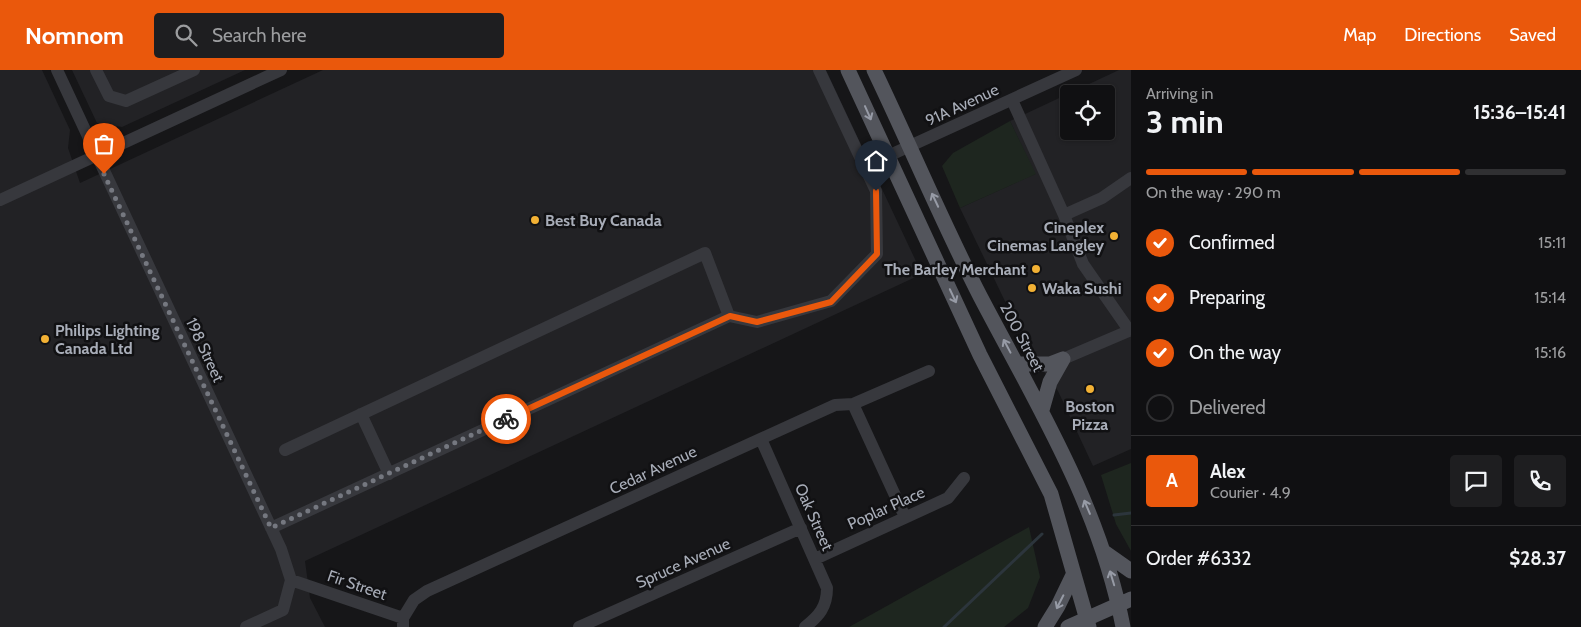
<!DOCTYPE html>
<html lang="en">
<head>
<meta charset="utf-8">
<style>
  :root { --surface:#101012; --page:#1e1e20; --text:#f1f3f6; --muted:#9c9d9f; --line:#303032; --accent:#ea580c }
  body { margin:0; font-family:Cabin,sans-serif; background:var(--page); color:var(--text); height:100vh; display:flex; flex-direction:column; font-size:19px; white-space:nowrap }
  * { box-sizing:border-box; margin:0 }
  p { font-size:16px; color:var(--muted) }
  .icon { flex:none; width:28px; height:28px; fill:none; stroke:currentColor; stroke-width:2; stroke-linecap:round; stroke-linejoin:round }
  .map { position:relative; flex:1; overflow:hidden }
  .details { display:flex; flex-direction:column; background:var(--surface); width:450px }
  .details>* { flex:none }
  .buttons { position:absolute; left:1060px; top:15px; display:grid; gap:10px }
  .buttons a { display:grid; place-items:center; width:55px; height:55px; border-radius:5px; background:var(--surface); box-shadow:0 1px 4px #0004,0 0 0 1px var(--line); font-size:25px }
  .pin { position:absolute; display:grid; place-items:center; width:42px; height:42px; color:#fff; margin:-51px -21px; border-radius:50% 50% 50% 0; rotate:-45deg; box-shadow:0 0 5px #0007 }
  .pin .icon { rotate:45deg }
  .courier { position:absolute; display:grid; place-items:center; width:50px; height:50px; margin:-25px; border:4px solid #ea580c; border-radius:50%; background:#fff; color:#222; box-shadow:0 1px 6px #0007 }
  .overview em { font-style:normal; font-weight:700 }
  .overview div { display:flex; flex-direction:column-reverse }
  .overview { display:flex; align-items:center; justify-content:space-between; height:85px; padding:0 15px }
  h1 { font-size:32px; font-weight:700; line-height:38px }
  .bar { display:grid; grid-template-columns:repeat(4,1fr); gap:8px 5px; align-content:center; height:60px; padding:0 15px }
  .bar i { height:6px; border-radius:4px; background:var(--line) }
  .bar .selected { background:var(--accent) }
  .bar p { grid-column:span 4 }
  .line { display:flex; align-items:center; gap:12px; padding:0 15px; border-top:1px solid var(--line) }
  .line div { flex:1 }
  .round { display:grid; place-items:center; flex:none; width:52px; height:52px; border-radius:5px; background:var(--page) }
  ol { padding:0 15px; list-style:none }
  li { display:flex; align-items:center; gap:15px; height:55px }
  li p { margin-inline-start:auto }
  li .icon { padding:5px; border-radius:50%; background:var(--accent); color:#fff; stroke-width:4 }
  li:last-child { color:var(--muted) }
  li i { width:28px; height:28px; border:2px solid var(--line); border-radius:50% }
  header { display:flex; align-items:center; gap:30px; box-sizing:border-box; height:70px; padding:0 25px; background:var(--accent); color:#fff }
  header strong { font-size:24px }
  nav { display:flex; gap:28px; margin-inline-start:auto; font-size:18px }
  .search { width:350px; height:45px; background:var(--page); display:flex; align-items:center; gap:12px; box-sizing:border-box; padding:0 18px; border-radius:5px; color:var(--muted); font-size:19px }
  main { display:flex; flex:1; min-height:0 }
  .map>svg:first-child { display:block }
</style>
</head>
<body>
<header>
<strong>Nomnom</strong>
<div class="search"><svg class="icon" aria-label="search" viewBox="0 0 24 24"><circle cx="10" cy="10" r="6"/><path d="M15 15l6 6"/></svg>Search here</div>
<nav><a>Map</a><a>Directions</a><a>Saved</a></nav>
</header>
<main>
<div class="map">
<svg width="1131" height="557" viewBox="0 0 1131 557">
  <rect width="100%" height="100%" fill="#161618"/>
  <!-- built -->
  <path fill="#222225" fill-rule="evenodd" d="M 0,0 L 42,0 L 70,60 L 68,78 L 80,113 L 323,0 L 826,0 L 922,204 L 305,491 L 310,528 L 325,557 L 0,557 Z
    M 72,0 L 245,0 L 122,57 L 97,53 Z
    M 1119,0 L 1131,0 L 1131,379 L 1093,396 L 1058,321 L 1029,281 L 960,138 L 1035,104 L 1010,51 ZM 1069,24 L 1106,24 L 1106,61 L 1069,61 Z"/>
  <!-- green -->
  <path fill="#1e261f" d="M 1010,51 L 1036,104 L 960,138 L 942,96 L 953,83 Z
    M 1131,393 L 1131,481 L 1116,454 L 1101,405 Z
    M 1029,457 L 1040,507 L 1028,538 L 1004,557 L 849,557 Z"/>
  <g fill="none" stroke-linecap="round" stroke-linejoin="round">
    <!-- stream -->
    <path stroke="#2c353c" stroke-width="3" d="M 1114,445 L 1131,443
      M 944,557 L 1042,464"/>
    <!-- minor -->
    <path stroke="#37383d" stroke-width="12" d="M 57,0 L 281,479 L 291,510 L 283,540 L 246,557
      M 96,0 L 109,26 L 126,31 L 194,0
      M 1012,30 L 1064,145 L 1083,194 L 1129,260
      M 888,86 L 1076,0
      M 0,130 L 281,0
      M 1064,145 L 1102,128 L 1131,108
      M 1063,289 L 1131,260
      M 853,334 L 905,447
      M 361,344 L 389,404
      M 761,369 L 827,518 C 827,537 819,546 805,557
      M 285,380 L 705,183 L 729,246
      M 271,458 L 729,246 L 757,252 L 831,231 L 877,184 L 876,121 L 819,0
      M 815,489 L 948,428 L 964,408
      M 291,510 L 403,548 L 403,557
      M 403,548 L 414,530 L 427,521 L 835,335 L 853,334 L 929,301
      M 579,557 L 801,458"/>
    <!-- major -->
    <path stroke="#53555c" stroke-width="15" d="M 848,0 L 980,285 L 1051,424 L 1089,557
      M 874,0 C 910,75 942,152 980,226 C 1036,333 1100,436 1123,557
      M 1017,294 L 1050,294 L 1063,289
      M 1042,340 L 1050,312 L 1063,289
      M 1104,482 L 1131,501
      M 1045,557 L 1058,536 L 1073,505
      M 1068,557 L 1131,529"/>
  </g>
  <!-- one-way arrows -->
  <defs><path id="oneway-shaft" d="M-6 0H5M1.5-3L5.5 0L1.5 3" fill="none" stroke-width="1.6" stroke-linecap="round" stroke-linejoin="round" transform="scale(1.25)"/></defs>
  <g stroke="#979ba6">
    <use href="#oneway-shaft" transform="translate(868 43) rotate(66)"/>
    <use href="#oneway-shaft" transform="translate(935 130) rotate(-115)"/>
    <use href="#oneway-shaft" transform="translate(953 226) rotate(65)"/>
    <use href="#oneway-shaft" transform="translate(1007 276) rotate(-118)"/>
    <use href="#oneway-shaft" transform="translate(1087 437) rotate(-113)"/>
    <use href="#oneway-shaft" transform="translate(1112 508) rotate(-107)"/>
    <use href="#oneway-shaft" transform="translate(1060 532) rotate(117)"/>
  </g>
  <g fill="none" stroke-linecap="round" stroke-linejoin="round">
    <!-- done -->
    <path stroke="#757880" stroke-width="5" stroke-dasharray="0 9" d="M 104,104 L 271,458 L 506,349"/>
    <!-- route -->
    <path stroke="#ea580c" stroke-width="6" d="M 506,349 L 730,246 L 757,252 L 831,232 L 877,184 L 876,121"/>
  </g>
  <!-- markers -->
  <g fill="#f2b134" stroke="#111113" stroke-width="2">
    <circle cx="535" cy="150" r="5"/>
    <circle cx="1114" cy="166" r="5"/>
    <circle cx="1036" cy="199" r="5"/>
    <circle cx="1032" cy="218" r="5"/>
    <circle cx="45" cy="269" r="5"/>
    <circle cx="1090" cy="319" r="5"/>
  </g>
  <g text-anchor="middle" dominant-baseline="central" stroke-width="5" stroke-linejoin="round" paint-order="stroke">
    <!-- street labels -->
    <g font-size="16" fill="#a8adb8" stroke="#111113">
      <text transform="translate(962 35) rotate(-25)">91A Avenue</text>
      <text transform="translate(1022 267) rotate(62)">200 Street</text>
      <text transform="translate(205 280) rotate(65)">198 Street</text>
      <text transform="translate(653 400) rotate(-25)">Cedar Avenue</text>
      <text transform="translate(886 438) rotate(-24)">Poplar Place</text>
      <text transform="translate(814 447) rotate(66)">Oak Street</text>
      <text transform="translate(683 493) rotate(-24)">Spruce Avenue</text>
      <text transform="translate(357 515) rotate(19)">Fir Street</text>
    </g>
    <!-- poi labels -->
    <g font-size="16" font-weight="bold" fill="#a8adb8" stroke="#111113" text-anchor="start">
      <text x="545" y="150">Best Buy Canada</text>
      <text x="1104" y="157" text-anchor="end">Cineplex<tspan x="1104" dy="18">Cinemas Langley</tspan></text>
      <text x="1026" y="199" text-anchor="end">The Barley Merchant</text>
      <text x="1042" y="218">Waka Sushi</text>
      <text x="55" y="260">Philips Lighting<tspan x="55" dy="18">Canada Ltd</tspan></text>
      <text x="1090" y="336" text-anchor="middle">Boston<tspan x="1090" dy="18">Pizza</tspan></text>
    </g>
  </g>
</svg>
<div class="buttons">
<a><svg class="icon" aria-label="locate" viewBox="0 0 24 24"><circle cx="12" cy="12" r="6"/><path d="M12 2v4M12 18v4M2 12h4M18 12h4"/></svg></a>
</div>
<div class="pin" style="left:104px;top:104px;background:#ea580c"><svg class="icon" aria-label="bag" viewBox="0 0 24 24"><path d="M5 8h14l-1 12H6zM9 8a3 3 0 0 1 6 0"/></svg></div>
<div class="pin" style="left:876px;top:121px;background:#1f2937"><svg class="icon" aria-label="home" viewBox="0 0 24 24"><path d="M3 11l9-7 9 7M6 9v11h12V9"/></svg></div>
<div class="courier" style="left:506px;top:349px"><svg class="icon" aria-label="bike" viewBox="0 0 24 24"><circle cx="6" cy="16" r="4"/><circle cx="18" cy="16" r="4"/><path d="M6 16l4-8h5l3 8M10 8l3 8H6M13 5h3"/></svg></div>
</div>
<section class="details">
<div class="overview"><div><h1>3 min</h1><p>Arriving in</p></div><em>15:36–15:41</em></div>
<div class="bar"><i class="selected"></i><i class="selected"></i><i class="selected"></i><i></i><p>On the way · 290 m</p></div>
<ol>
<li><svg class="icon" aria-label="check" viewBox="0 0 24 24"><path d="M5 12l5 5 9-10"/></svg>Confirmed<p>15:11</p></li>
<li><svg class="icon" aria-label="check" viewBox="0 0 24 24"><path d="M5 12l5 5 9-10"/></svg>Preparing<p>15:14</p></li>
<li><svg class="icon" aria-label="check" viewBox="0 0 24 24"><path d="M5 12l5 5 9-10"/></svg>On the way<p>15:16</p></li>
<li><i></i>Delivered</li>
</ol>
<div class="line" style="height:90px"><b class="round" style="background:var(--accent);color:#fff">A</b><div><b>Alex</b><p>Courier · 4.9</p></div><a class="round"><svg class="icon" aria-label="chat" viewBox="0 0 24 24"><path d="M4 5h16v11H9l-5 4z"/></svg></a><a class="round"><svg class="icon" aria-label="phone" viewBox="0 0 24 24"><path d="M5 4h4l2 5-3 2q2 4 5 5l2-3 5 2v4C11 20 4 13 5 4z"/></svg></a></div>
<div class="line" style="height:65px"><div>Order #6332</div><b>$28.37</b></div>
</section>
</main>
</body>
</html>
